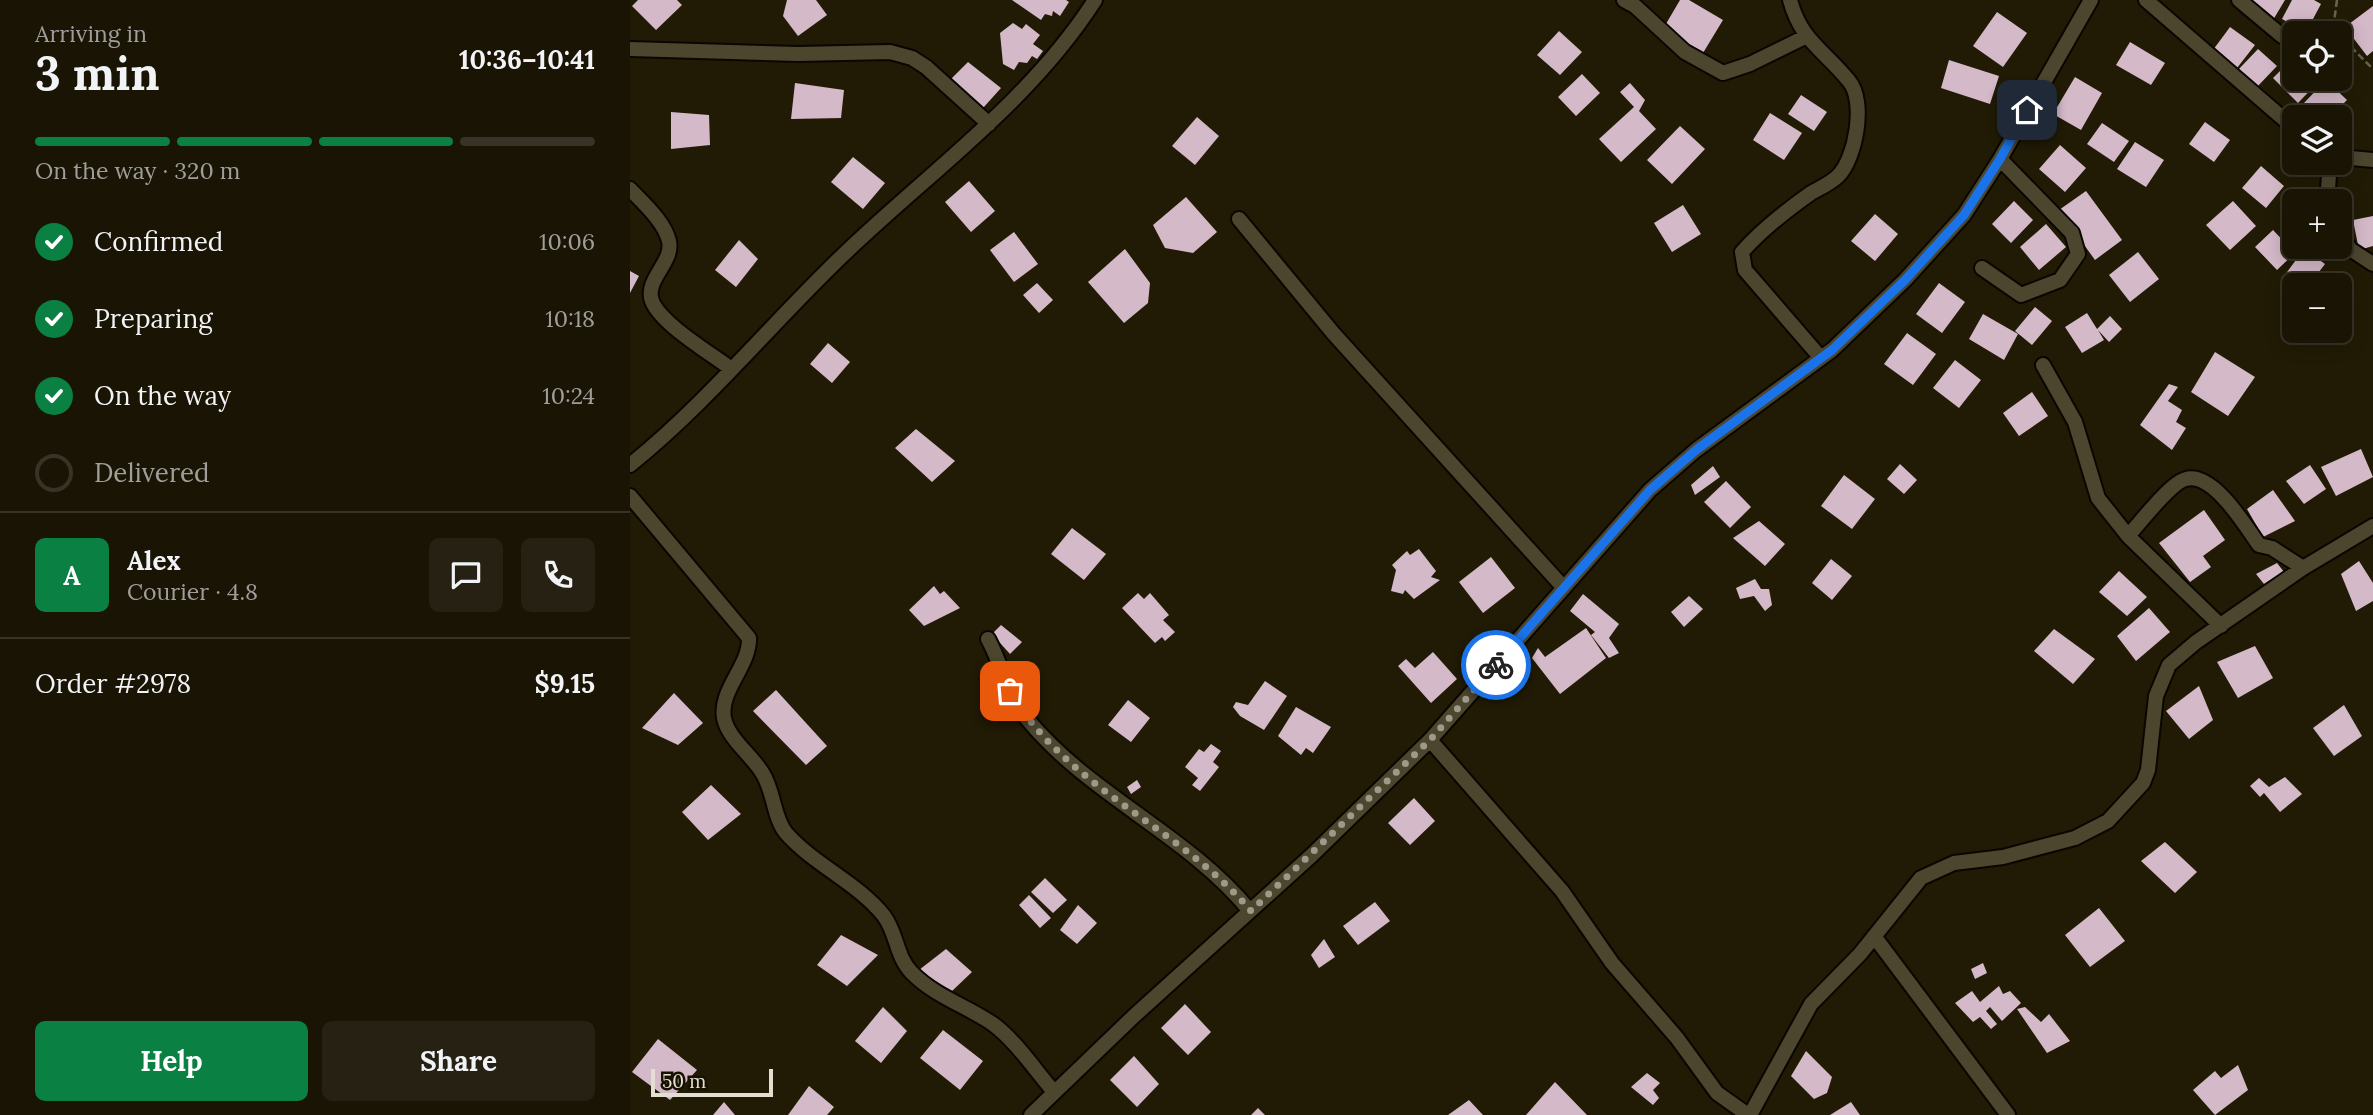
<!DOCTYPE html>
<html lang="en">
<head>
<meta charset="utf-8">
<style>
  :root { --surface:#191404; --page:#262113; --text:#f1f3f6; --muted:#9f9e9a; --line:#373326; --accent:#0b8043 }
  body { margin:0; font-family:Lora,serif; background:var(--page); color:var(--text); height:100vh; display:flex; flex-direction:column; font-size:26px; white-space:nowrap }
  * { box-sizing:border-box; margin:0 }
  p { font-size:23px; color:var(--muted) }
  .icon { flex:none; width:38px; height:38px; fill:none; stroke:currentColor; stroke-width:2; stroke-linecap:round; stroke-linejoin:round }
  .map { position:relative; flex:1; overflow:hidden }
  .side { display:flex; flex-direction:column; background:var(--surface); width:630px }
  .side>* { flex:none }
  .tools { position:absolute; left:1652px; top:21px; display:grid; gap:14px }
  .tools a { display:grid; place-items:center; width:70px; height:70px; border-radius:10px; background:var(--surface); box-shadow:0 4px 18px #0003,0 0 0 2px var(--line); font-size:35px }
  .scale { position:absolute; left:21px; bottom:18px; width:122px; box-sizing:border-box; padding-left:7px; border:4px solid #e2ded1; border-top:0; font-size:19px; line-height:24px; white-space:nowrap; color:#e2ded1; -webkit-text-stroke:5px #171200; paint-order:stroke }
  .pin { position:absolute; display:grid; place-items:center; width:60px; height:60px; color:#fff; margin:-30px; border-radius:14px; box-shadow:0 4px 10px #0006 }
  .courier { position:absolute; display:grid; place-items:center; width:70px; height:70px; margin:-35px; border:5px solid #1a73e8; border-radius:50%; background:#fff; color:#222; box-shadow:0 2px 9px #0007 }
  .head em { font-style:normal; font-weight:800 }
  .head div { display:flex; flex-direction:column-reverse }
  .head { display:flex; align-items:center; justify-content:space-between; height:119px; padding:0 35px }
  h1 { font-size:46px; font-weight:800; line-height:52px }
  .bar { display:grid; grid-template-columns:repeat(4,1fr); gap:10px 7px; align-content:center; height:84px; padding:0 35px }
  .bar i { height:9px; border-radius:5px; background:var(--line) }
  .bar .active { background:var(--accent) }
  .bar p { grid-column:span 4 }
  .line { display:flex; align-items:center; gap:18px; padding:0 35px; border-top:2px solid var(--line) }
  .line div { flex:1 }
  .round { display:grid; place-items:center; flex:none; width:74px; height:74px; border-radius:10px; background:var(--page) }
  ol { padding:0 35px; list-style:none }
  li { display:flex; align-items:center; gap:21px; height:77px }
  li p { margin-inline-start:auto }
  li .icon { padding:7px; border-radius:50%; background:var(--accent); color:#fff; stroke-width:4 }
  li:last-child { color:var(--muted) }
  li i { width:38px; height:38px; border:4px solid var(--line); border-radius:50% }
  .action { display:flex; gap:14px; margin-top:auto; padding:14px 35px }
  .action a { flex:1; height:80px; border-radius:10px; background:var(--accent); color:#fff; font-size:28px; font-weight:800; line-height:80px; text-align:center }
  .action a+a { background:var(--page); color:var(--text) }
  main { display:flex; flex:1; min-height:0 }
  .map>svg:first-child { display:block }
</style>
</head>
<body>
<main>
<section class="side">
<div class="head"><div><h1>3 min</h1><p>Arriving in</p></div><em>10:36–10:41</em></div>
<div class="bar"><i class="active"></i><i class="active"></i><i class="active"></i><i></i><p>On the way · 320 m</p></div>
<ol>
<li><svg class="icon" aria-label="check" viewBox="0 0 24 24"><path d="M5 12l5 5 9-10"/></svg>Confirmed<p>10:06</p></li>
<li><svg class="icon" aria-label="check" viewBox="0 0 24 24"><path d="M5 12l5 5 9-10"/></svg>Preparing<p>10:18</p></li>
<li><svg class="icon" aria-label="check" viewBox="0 0 24 24"><path d="M5 12l5 5 9-10"/></svg>On the way<p>10:24</p></li>
<li><i></i>Delivered</li>
</ol>
<div class="line" style="height:126px"><b class="round" style="background:var(--accent);color:#fff">A</b><div><b>Alex</b><p>Courier · 4.8</p></div><a class="round"><svg class="icon" aria-label="chat" viewBox="0 0 24 24"><path d="M4 5h16v11H9l-5 4z"/></svg></a><a class="round"><svg class="icon" aria-label="phone" viewBox="0 0 24 24"><path d="M5 4h4l2 5-3 2q2 4 5 5l2-3 5 2v4C11 20 4 13 5 4z"/></svg></a></div>
<div class="line" style="height:91px"><div>Order #2978</div><b>$9.15</b></div>
<div class="action"><a>Help</a><a>Share</a></div>
</section>
<div class="map">
<svg width="1743" height="1115" viewBox="0 0 1743 1115">
  <rect width="100%" height="100%" fill="#211b05"/>
  <!-- building -->
  <path fill="#d4b9c8" d="M 8,0 L 47,0 L 52,5 L 26,30 L 2,6 Z
    M 157,0 L 186,0 L 197,15 L 168,36 L 153,16 Z
    M 382,0 L 436,0 L 439,2 L 430,16 L 423,11 L 422,16 L 415,14 L 411,20 Z
    M 1050,0 L 1059,0 L 1093,20 L 1073,53 L 1033,29 Z
    M 1614,0 L 1655,0 L 1643,20 Z
    M 1662,0 L 1684,0 L 1691,4 L 1676,32 L 1652,19 Z
    M 1743,6 L 1743,51 L 1737,56 L 1715,27 Z
    M 1367,12 L 1397,33 L 1373,67 L 1343,46 Z
    M 383,23 L 392,29 L 396,24 L 410,35 L 403,44 L 413,51 L 407,59 L 402,56 L 397,63 L 389,62 L 384,70 L 373,64 L 370,33 Z
    M 1600,27 L 1625,45 L 1607,68 L 1583,50 Z
    M 929,31 L 952,52 L 930,75 L 907,55 Z
    M 1500,42 L 1535,63 L 1521,85 L 1486,65 Z
    M 1628,49 L 1647,66 L 1626,88 L 1607,71 Z
    M 1664,57 L 1664,79 L 1691,79 L 1668,103 L 1643,78 Z
    M 1319,60 L 1369,76 L 1360,104 L 1311,88 Z
    M 338,62 L 371,88 L 353,108 L 320,80 Z
    M 952,74 L 970,93 L 946,116 L 928,97 Z
    M 1445,77 L 1472,93 L 1451,130 L 1423,114 Z
    M 1696,80 L 1717,100 L 1700,117 L 1687,117 L 1673,104 Z
    M 165,83 L 214,90 L 211,118 L 161,119 Z
    M 1000,83 L 1015,100 L 1009,111 L 1026,129 L 991,162 L 969,139 L 1004,107 L 990,92 Z
    M 1171,95 L 1197,112 L 1184,131 L 1158,114 Z
    M 41,112 L 79,115 L 80,145 L 41,149 Z
    M 1140,113 L 1172,133 L 1154,160 L 1123,140 Z
    M 567,117 L 589,136 L 565,165 L 542,146 Z
    M 1575,122 L 1600,140 L 1584,162 L 1559,144 Z
    M 1472,123 L 1499,141 L 1484,162 L 1457,144 Z
    M 1050,126 L 1075,149 L 1042,184 L 1017,160 Z
    M 1505,142 L 1534,160 L 1516,187 L 1487,169 Z
    M 1430,145 L 1456,168 L 1435,192 L 1409,169 Z
    M 223,157 L 255,183 L 233,209 L 201,182 Z
    M 1631,166 L 1654,186 L 1636,208 L 1612,188 Z
    M 339,181 L 365,211 L 341,232 L 315,202 Z
    M 1456,191 L 1492,240 L 1465,260 L 1429,210 Z
    M 556,197 L 587,232 L 563,253 L 535,248 L 523,225 Z
    M 1384,201 L 1403,220 L 1381,243 L 1362,224 Z
    M 1603,201 L 1626,226 L 1600,250 L 1576,225 Z
    M 1053,205 L 1071,234 L 1042,252 L 1024,223 Z
    M 1245,214 L 1268,234 L 1245,261 L 1221,241 Z
    M 1743,216 L 1743,246 L 1729,250 L 1723,220 Z
    M 1416,224 L 1436,247 L 1409,270 L 1390,247 Z
    M 1643,230 L 1665,253 L 1647,270 L 1625,247 Z
    M 384,232 L 408,264 L 384,282 L 360,250 Z
    M 109,240 L 128,259 L 106,287 L 85,270 Z
    M 495,249 L 520,283 L 518,303 L 494,323 L 458,282 Z
    M 1674,249 L 1695,264 L 1679,285 L 1664,285 L 1664,288 L 1652,279 Z
    M 1508,252 L 1529,279 L 1500,302 L 1479,275 Z
    M 0,271 L 9,276 L 0,293 Z
    M 407,283 L 423,300 L 409,313 L 393,295 Z
    M 1309,283 L 1335,302 L 1312,333 L 1286,314 Z
    M 1405,307 L 1422,321 L 1402,345 L 1385,331 Z
    M 1457,313 L 1467,329 L 1480,316 L 1492,329 L 1479,342 L 1468,330 L 1474,340 L 1452,353 L 1435,327 Z
    M 1353,314 L 1388,334 L 1374,360 L 1339,339 Z
    M 1277,333 L 1306,354 L 1283,385 L 1254,364 Z
    M 198,343 L 220,362 L 202,383 L 180,364 Z
    M 1585,352 L 1625,377 L 1598,416 L 1561,392 Z
    M 1325,360 L 1351,380 L 1329,408 L 1303,388 Z
    M 1539,384 L 1548,387 L 1538,401 L 1552,410 L 1546,422 L 1556,428 L 1542,450 L 1510,425 Z
    M 1402,392 L 1418,416 L 1389,436 L 1373,413 Z
    M 286,429 L 325,461 L 302,482 L 265,448 Z
    M 1731,449 L 1743,477 L 1706,496 L 1691,467 Z
    M 1270,464 L 1287,480 L 1274,494 L 1257,479 Z
    M 1680,465 L 1696,489 L 1674,504 L 1656,481 Z
    M 1083,466 L 1090,477 L 1065,495 L 1061,485 Z
    M 1214,475 L 1245,499 L 1222,529 L 1191,506 Z
    M 1096,481 L 1121,507 L 1100,528 L 1074,502 Z
    M 1643,490 L 1665,521 L 1633,537 L 1617,509 Z
    M 1574,510 L 1595,540 L 1573,556 L 1581,567 L 1560,582 L 1529,543 Z
    M 1129,521 L 1155,544 L 1135,566 L 1103,538 Z
    M 442,528 L 476,554 L 454,580 L 421,554 Z
    M 789,549 L 806,571 L 801,577 L 810,580 L 784,599 L 775,590 L 773,594 L 761,591 L 766,570 L 762,565 L 777,551 L 780,555 Z
    M 861,557 L 885,588 L 853,613 L 829,582 Z
    M 1201,559 L 1222,576 L 1202,600 L 1182,583 Z
    M 1729,561 L 1743,583 L 1743,601 L 1726,611 L 1711,574 Z
    M 1647,563 L 1654,572 L 1634,584 L 1626,574 Z
    M 1489,571 L 1517,597 L 1497,616 L 1469,592 Z
    M 1125,579 L 1131,589 L 1139,589 L 1142,605 L 1135,611 L 1124,596 L 1110,599 L 1106,588 Z
    M 304,586 L 310,594 L 314,591 L 330,608 L 294,626 L 279,610 Z
    M 508,593 L 514,599 L 520,593 L 539,615 L 533,620 L 545,632 L 535,641 L 532,637 L 525,643 L 492,608 Z
    M 953,594 L 989,624 L 979,638 L 989,653 L 979,658 L 961,635 L 965,632 L 940,611 Z
    M 1059,596 L 1073,609 L 1054,627 L 1041,612 Z
    M 1519,608 L 1540,632 L 1506,661 L 1487,636 Z
    M 371,625 L 392,642 L 380,654 L 362,634 Z
    M 956,628 L 976,658 L 930,694 L 902,658 L 908,648 L 915,657 Z
    M 1424,629 L 1465,659 L 1443,684 L 1404,651 Z
    M 1625,646 L 1643,678 L 1608,698 L 1587,662 Z
    M 803,652 L 827,679 L 801,703 L 768,666 L 776,659 L 785,668 Z
    M 635,681 L 657,696 L 634,730 L 610,716 L 603,707 L 606,702 L 618,705 Z
    M 1569,686 L 1583,720 L 1559,739 L 1536,711 Z
    M 146,690 L 197,746 L 176,765 L 123,711 Z
    M 44,693 L 73,723 L 48,745 L 12,728 Z
    M 498,700 L 520,718 L 501,742 L 478,725 Z
    M 1714,705 L 1732,736 L 1704,756 L 1683,728 Z
    M 666,707 L 701,727 L 683,753 L 676,748 L 671,755 L 648,736 Z
    M 581,744 L 591,751 L 583,762 L 589,767 L 570,791 L 562,785 L 568,778 L 555,767 L 569,749 L 574,752 Z
    M 1655,777 L 1672,794 L 1650,812 L 1634,793 L 1630,797 L 1620,786 L 1629,778 L 1639,787 Z
    M 507,780 L 511,787 L 501,794 L 497,787 Z
    M 81,785 L 111,814 L 78,840 L 52,812 Z
    M 784,798 L 805,821 L 780,845 L 758,823 Z
    M 1535,842 L 1567,872 L 1545,893 L 1511,861 Z
    M 415,878 L 437,900 L 423,913 L 401,892 Z
    M 399,895 L 421,918 L 410,928 L 389,905 Z
    M 745,902 L 760,921 L 728,945 L 713,926 Z
    M 448,905 L 467,923 L 447,944 L 430,930 Z
    M 1469,908 L 1495,941 L 1460,967 L 1435,935 Z
    M 211,935 L 248,955 L 217,986 L 187,965 Z
    M 694,939 L 705,957 L 689,968 L 681,955 Z
    M 316,949 L 342,972 L 321,992 L 289,970 Z
    M 1353,963 L 1357,973 L 1345,979 L 1341,969 Z
    M 1369,986 L 1373,994 L 1380,991 L 1391,1003 L 1372,1021 L 1360,1007 L 1356,1011 L 1367,1024 L 1361,1029 L 1350,1017 L 1343,1022 L 1325,1003 L 1342,991 L 1350,1002 Z
    M 555,1004 L 581,1032 L 558,1055 L 531,1028 Z
    M 253,1007 L 277,1031 L 251,1063 L 225,1041 Z
    M 1395,1007 L 1411,1022 L 1419,1014 L 1440,1041 L 1417,1053 L 1387,1009 Z
    M 313,1030 L 353,1061 L 330,1090 L 290,1058 Z
    M 28,1039 L 67,1070 L 40,1100 L 2,1072 Z
    M 1176,1051 L 1202,1077 L 1197,1093 L 1184,1099 L 1161,1076 Z
    M 504,1056 L 529,1084 L 507,1107 L 480,1080 Z
    M 1608,1065 L 1618,1090 L 1585,1115 L 1563,1090 L 1585,1071 L 1591,1078 Z
    M 1017,1073 L 1030,1083 L 1023,1090 L 1029,1098 L 1023,1105 L 1001,1087 Z
    M 925,1082 L 957,1115 L 896,1115 Z
    M 179,1086 L 204,1107 L 197,1115 L 158,1115 Z
    M 839,1100 L 853,1115 L 818,1115 Z
    M 94,1102 L 105,1115 L 83,1115 Z
    M 1221,1102 L 1230,1115 L 1200,1115 Z
    M 628,1108 L 635,1115 L 621,1115 Z"/>
  <g fill="none" stroke-linecap="round" stroke-linejoin="round">
    <!-- street casing -->
    <g stroke="#0a0600" stroke-width="18">
      <path id="street" d="M 994,0 L 1005,6 L 1055,52 L 1093,73 L 1120,64 L 1175,37
        M 1160,0 C 1171,41 1194,50 1219,81 C 1236,101 1226,158 1208,176 C 1201,183 1190,188 1181,193 C 1157,210 1131,230 1112,252 L 1115,270 L 1191,358
        M 1516,0 L 1664,128
        M 1609,0 L 1652,36 L 1664,41
        M 0,49 L 168,54 L 260,52 L 282,58 L 296,67 L 359,124
        M 1710,157 L 1743,160
        M 0,189 C 13,203 34,221 39,241 C 44,262 14,280 22,301 C 31,324 80,353 100,368
        M 1697,201 L 1700,163
        M 609,219 L 703,333 L 934,588
        M 1710,234 L 1720,249 L 1743,264
        M 1352,268 L 1391,295 L 1430,280 L 1448,254 L 1442,233 L 1370,159
        M 1413,365 L 1445,422 L 1468,498 L 1498,536 L 1591,626
        M 0,465 C 77,403 141,324 212,256 C 298,173 400,102 465,0
        M 0,496 L 119,638 C 120,666 89,690 94,718 C 98,739 123,756 133,774 C 144,792 144,819 156,833 C 184,865 228,883 254,916 C 267,933 266,957 282,973 C 306,997 337,1006 363,1024 C 386,1041 405,1070 424,1092
        M 1498,536 C 1510,523 1541,482 1556,479 C 1583,472 1615,525 1629,545 L 1642,548 L 1673,568
        M 358,639 C 372,665 379,698 398,720 C 461,796 558,835 620,911
        M 800,740 L 932,891 L 982,963 L 1047,1038 L 1087,1093 L 1118,1115
        M 1244,936 L 1378,1115
        M 401,1115 L 504,1016 L 682,855 L 800,740 L 1020,490 L 1066,450 L 1202,350 L 1275,280 L 1334,215 L 1370,159 L 1461,0
        M 1120,1115 L 1181,1004 L 1230,954 L 1291,878 L 1324,863 L 1373,857 L 1445,838 L 1478,821 L 1513,783 L 1518,770 L 1526,696 L 1539,665 L 1566,642 L 1673,568 L 1743,526"/>
    </g>
    <!-- path -->
    <path stroke="#696451" stroke-width="2.5" stroke-dasharray="7 3.5" stroke-linecap="butt" d="M 1707,0 L 1704,22 L 1716,42 L 1743,69"/>
    <!-- street -->
    <use href="#street" stroke="#4c462f" stroke-width="14"/>
  </g>
  <g fill="none" stroke-linecap="round" stroke-linejoin="round">
    <!-- done -->
    <path stroke="#9e9a8a" stroke-width="7" stroke-dasharray="0 12.6" d="M 380,691 C 436,788 550,827 621,911 L 800,740 L 866,665"/>
    <!-- route -->
    <path stroke="#1a73e8" stroke-width="9" d="M 866,665 L 1020,490 L 1066,450 L 1202,350 L 1275,280 L 1334,215 L 1370,159 L 1397,110"/>
  </g>
</svg>
<div class="tools">
<a><svg class="icon" aria-label="locate" viewBox="0 0 24 24"><circle cx="12" cy="12" r="6"/><path d="M12 2v4M12 18v4M2 12h4M18 12h4"/></svg></a>
<a><svg class="icon" aria-label="layers" viewBox="0 0 24 24"><path d="M12 4l9 5-9 5-9-5zM3 14l9 5 9-5"/></svg></a>
<a>+</a>
<a>−</a>
</div>
<div class="scale">50 m</div>
<div class="pin" style="left:380px;top:691px;background:#ea580c"><svg class="icon" aria-label="bag" viewBox="0 0 24 24"><path d="M5 8h14l-1 12H6zM9 8a3 3 0 0 1 6 0"/></svg></div>
<div class="pin" style="left:1397px;top:110px;background:#1f2937"><svg class="icon" aria-label="home" viewBox="0 0 24 24"><path d="M3 11l9-7 9 7M6 9v11h12V9"/></svg></div>
<div class="courier" style="left:866px;top:665px"><svg class="icon" aria-label="bike" viewBox="0 0 24 24"><circle cx="6" cy="16" r="4"/><circle cx="18" cy="16" r="4"/><path d="M6 16l4-8h5l3 8M10 8l3 8H6M13 5h3"/></svg></div>
</div>
</main>
</body>
</html>
